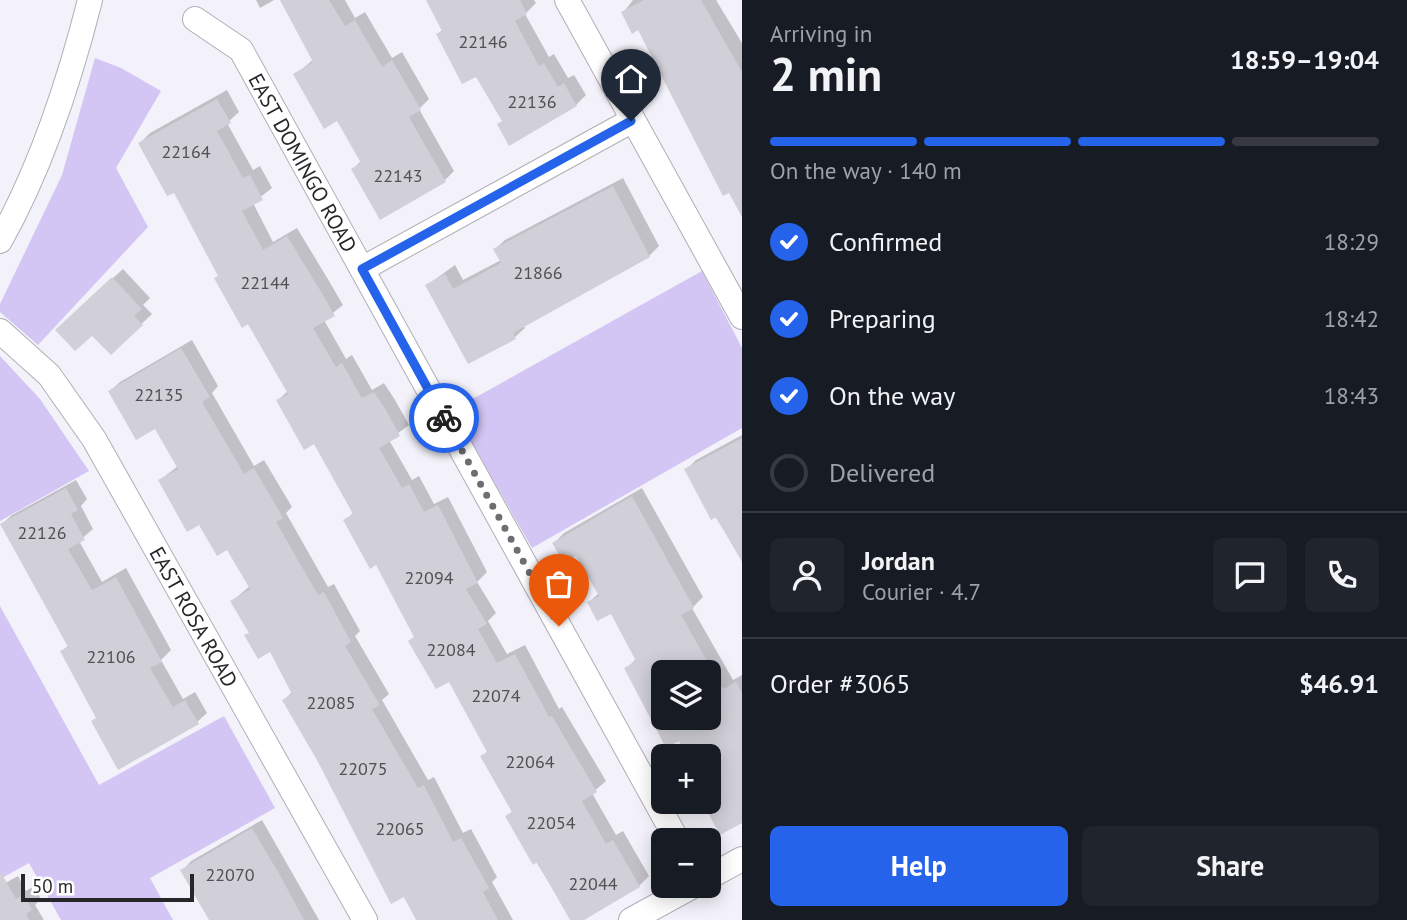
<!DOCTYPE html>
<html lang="en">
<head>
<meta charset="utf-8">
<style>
  :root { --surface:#171b24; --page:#20242c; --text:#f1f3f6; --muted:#9ea1a6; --line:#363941; --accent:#2563eb }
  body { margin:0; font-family:"PT Sans",sans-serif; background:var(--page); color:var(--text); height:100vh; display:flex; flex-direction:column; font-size:26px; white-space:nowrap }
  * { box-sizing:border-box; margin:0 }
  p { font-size:23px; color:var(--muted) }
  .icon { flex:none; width:38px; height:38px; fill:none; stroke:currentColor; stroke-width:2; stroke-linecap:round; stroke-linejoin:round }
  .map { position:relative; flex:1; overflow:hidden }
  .drawer { display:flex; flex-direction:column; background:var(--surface); width:665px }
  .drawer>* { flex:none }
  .controls { position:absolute; left:651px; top:660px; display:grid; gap:14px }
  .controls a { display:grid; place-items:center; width:70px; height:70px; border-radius:10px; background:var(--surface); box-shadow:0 4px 18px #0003; font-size:35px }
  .scale { position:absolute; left:21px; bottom:18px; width:173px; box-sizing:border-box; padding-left:7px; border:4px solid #272629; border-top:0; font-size:19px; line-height:24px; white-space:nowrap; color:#272629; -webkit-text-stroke:5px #fff; paint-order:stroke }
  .pin { position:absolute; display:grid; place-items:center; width:60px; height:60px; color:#fff; margin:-72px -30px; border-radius:50% 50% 50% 0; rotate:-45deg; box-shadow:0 0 7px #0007 }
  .pin .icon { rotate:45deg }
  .courier { position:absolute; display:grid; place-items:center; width:70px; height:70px; margin:-35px; border:5px solid #2563eb; border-radius:50%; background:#fff; color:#222; box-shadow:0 2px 9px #0007 }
  .summary em { font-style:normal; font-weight:700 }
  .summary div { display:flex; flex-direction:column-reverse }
  .summary { display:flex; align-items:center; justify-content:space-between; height:119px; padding:0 28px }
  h1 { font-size:46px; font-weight:700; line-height:52px }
  .bar { display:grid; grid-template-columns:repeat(4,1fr); gap:10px 7px; align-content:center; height:84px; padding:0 28px }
  .bar i { height:9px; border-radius:5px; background:var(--line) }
  .bar .current { background:var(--accent) }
  .bar p { grid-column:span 4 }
  .line { display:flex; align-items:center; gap:18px; padding:0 28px; border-top:2px solid var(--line) }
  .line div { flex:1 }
  .round { display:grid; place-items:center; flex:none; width:74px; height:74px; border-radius:10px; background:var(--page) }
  ol { padding:0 28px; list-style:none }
  li { display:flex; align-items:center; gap:21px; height:77px }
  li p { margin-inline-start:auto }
  li .icon { padding:7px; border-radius:50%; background:var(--accent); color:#fff; stroke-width:4 }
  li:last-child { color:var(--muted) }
  li i { width:38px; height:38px; border:4px solid var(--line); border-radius:50% }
  .button { display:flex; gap:14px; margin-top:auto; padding:14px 28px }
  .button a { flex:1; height:80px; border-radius:10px; background:var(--accent); color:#fff; font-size:28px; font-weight:700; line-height:80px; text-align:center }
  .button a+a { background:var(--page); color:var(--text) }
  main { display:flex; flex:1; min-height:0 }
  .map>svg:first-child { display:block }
</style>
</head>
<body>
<main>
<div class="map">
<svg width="742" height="920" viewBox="0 0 742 920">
  <rect width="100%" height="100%" fill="#f3f1f9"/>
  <!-- green -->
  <path fill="#d3c6f4" d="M 95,58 L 121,68 L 161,91 L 116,168 L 148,227 L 38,345 L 0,312 L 0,304 L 62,175 Z
    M 702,271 L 742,348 L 742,428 L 532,548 L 453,410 Z
    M 0,356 L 40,399 L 89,471 L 0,521 Z
    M 0,606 L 99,785 L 224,716 L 275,808 L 150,878 L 173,920 L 61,920 L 29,863 L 0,879 Z"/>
  <!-- shadow -->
  <path fill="#0003" fill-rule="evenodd" d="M 256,0 L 274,0 L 260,8 Z
    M 282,0 L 345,0 L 355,18 L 365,12 L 392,58 L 402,52 L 429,99 L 419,109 L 454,171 L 445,180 L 353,169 L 362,160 L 338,119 L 296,74 L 314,59 Z
    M 427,0 L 534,0 L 536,3 L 525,14 L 549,57 L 554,54 L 568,78 L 574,75 L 586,95 L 576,105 L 503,120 L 477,74 L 438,34 L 443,29 Z
    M 633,0 L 716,0 L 742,43 L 742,213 L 639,28 L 623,13 Z
    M 227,90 L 239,112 L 227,123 L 253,170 L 260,166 L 272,188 L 253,203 L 273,242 L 297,228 L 329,281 L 343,305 L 324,320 L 346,359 L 352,355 L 372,390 L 384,383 L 395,400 L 409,425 L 389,440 L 412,480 L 419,476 L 434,504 L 448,497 L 487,572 L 477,582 L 496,613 L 488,621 L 507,654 L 525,645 L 559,709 L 562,707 L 606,781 L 592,793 L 616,835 L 623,831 L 649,876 L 639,886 L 580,920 L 572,920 L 508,816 L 513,810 L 483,756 L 488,751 L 450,680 L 416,636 L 377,563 L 346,520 L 354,512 L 315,442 L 278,400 L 288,391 L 219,275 L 174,190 L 140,143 L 150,133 Z
    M 623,178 L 659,246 L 649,256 L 523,325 L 525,328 L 515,337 L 427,285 L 455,265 L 463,280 L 501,260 L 495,249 L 505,240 Z
    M 123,269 L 150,298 L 143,305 L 152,314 L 111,353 L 92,333 L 67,321 Z
    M 192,340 L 218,386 L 212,393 L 254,466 L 264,460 L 292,507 L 286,513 L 328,587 L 334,584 L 360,631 L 355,636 L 389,694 L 382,700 L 428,780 L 434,777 L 463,833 L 471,829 L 497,877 L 492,882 L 513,920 L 418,920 L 284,700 L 293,691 L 271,650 L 250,632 L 232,601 L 250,586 L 228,548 L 160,480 L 178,466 L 155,426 L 110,391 L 120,382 Z
    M 742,435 L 742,559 L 686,470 L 696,460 Z
    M 76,480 L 87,499 L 81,506 L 93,529 L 79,541 L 102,582 L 126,568 L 171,650 L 161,660 L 183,699 L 195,692 L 207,713 L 197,722 L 97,717 L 62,651 L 69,645 L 2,524 L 12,515 Z
    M 642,488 L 703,597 L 692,608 L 733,680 L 742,675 L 742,821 L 720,833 L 704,802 L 709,802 L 709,756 L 689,756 L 680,738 L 667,745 L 627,668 L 637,658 L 612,612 L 589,602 L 599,593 L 577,554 L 554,543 L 564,533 ZM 663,672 L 709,672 L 709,718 L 663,718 Z
    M 262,820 L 319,920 L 210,920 L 182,871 L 191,861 Z
    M 18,876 L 26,891 L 34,886 L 41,899 L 35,905 L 44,920 L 0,920 L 0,886 Z"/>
  <!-- building -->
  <path fill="#d1cfd7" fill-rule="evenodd" d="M 280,0 L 329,0 L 345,26 L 355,20 L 382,67 L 392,60 L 421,110 L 409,117 L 446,182 L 380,220 L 351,169 L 361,163 L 337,121 L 324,129 L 293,74 L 313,62 Z
    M 426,0 L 520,0 L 527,14 L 515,21 L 539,66 L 544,63 L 558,87 L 564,83 L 577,106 L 509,146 L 497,124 L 502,121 L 476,77 L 462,84 L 436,34 L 442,31 Z
    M 644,0 L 701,0 L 742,72 L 742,217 L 729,193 L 723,196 L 638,30 L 632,34 L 621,12 Z
    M 217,99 L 231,123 L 217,131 L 243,178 L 250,175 L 263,200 L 242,211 L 263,250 L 287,236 L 320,290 L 335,316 L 313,328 L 336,367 L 342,363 L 362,398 L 374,392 L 386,410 L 400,436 L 379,448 L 402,488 L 409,484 L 424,512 L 438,505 L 478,583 L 466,589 L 487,624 L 478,629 L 497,663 L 515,654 L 549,717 L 552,716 L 597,792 L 582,801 L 606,844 L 613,840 L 640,887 L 584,920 L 570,920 L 537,862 L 533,865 L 505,816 L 512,812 L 480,756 L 487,752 L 449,682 L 436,689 L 408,641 L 414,637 L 376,565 L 370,569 L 343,520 L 353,514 L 314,444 L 304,450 L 276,400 L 288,394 L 248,324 L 242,328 L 214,278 L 218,276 L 174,193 L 167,196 L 138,143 Z
    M 613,186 L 650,257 L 513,333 L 516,339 L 468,364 L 425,285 L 445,274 L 453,289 L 501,263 L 493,249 Z
    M 112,277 L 142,309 L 134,316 L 143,325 L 111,355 L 92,336 L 75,351 L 55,330 Z
    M 181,348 L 210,397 L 202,402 L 244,474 L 254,468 L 283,518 L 276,522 L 318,595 L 324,592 L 351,642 L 345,646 L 380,705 L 372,709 L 418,788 L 424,785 L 453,842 L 461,838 L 489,888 L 483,892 L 498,920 L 416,920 L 404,897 L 391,904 L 318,762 L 282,700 L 292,694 L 270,652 L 258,659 L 244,635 L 249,633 L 230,601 L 250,589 L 227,550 L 217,556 L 199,525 L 187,532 L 158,480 L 178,469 L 155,429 L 136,440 L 108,391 Z
    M 742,438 L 742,562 L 716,517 L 711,520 L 684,469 Z
    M 66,488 L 78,510 L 71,514 L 85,540 L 68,549 L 92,590 L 116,577 L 162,662 L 150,668 L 173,707 L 185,700 L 199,724 L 118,770 L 91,721 L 96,718 L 60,651 L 68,647 L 0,524 Z
    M 632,496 L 694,608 L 681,615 L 723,689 L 736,682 L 742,693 L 742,823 L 720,835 L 702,802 L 709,802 L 709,756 L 687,756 L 679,741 L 666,748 L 624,668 L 636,661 L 611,614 L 597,621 L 587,602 L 599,596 L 576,556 L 564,563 L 552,543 ZM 663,672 L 709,672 L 709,718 L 663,718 Z
    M 252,828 L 281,877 L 304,920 L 209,920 L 180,870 Z
    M 0,871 L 16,899 L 24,895 L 32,910 L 26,914 L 29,920 L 0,920 Z"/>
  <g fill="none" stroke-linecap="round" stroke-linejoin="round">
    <!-- street casing -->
    <g stroke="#b0aeb6" stroke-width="26">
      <g id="street">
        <path d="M 567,0 L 742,317"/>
        <path id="s1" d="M 195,19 L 241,50 L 677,840"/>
        <path d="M 0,241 C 42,166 69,83 90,0"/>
        <path d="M 362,269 L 631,121"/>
        <path id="s2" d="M 0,331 L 49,375 L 94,439 L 365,920"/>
        <path d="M 709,877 L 742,859"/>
        <path d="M 631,920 L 693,886"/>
      </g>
    </g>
    <!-- street -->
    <use href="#street" stroke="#fff" stroke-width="24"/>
  </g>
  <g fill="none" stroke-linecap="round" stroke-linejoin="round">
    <!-- done -->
    <path stroke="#6e6d72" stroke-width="7" stroke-dasharray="0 12.6" d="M 444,418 L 559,626"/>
    <!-- route -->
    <path stroke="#2563eb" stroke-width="9" d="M 444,418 L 362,269 L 631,121"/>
  </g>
  <g text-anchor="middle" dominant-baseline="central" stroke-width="6" stroke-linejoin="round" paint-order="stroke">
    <!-- number labels -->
    <g font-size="18" fill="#525054">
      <text x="483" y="41">22146</text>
      <text x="532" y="101">22136</text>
      <text x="186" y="151">22164</text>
      <text x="398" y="175">22143</text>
      <text x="538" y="272">21866</text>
      <text x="265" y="282">22144</text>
      <text x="159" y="394">22135</text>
      <text x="42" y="532">22126</text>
      <text x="429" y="577">22094</text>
      <text x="451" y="649">22084</text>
      <text x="111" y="656">22106</text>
      <text x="496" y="695">22074</text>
      <text x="331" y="702">22085</text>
      <text x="530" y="761">22064</text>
      <text x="363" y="768">22075</text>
      <text x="551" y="822">22054</text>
      <text x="400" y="828">22065</text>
      <text x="230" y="874">22070</text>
      <text x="593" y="883">22044</text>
    </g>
    <!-- street labels -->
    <g font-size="21" fill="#272629" stroke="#fff">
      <text stroke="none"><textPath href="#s1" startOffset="184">EAST DOMINGO ROAD</textPath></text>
      <text stroke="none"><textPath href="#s2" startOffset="348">EAST ROSA ROAD</textPath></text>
    </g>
  </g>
</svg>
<div class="controls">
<a><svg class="icon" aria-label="layers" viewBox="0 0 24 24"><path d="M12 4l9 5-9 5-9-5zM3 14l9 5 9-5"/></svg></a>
<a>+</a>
<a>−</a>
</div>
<div class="scale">50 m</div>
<div class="pin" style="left:559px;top:626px;background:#ea580c"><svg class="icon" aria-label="bag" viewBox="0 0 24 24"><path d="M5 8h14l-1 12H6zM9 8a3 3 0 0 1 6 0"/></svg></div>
<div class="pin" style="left:631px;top:121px;background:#1f2937"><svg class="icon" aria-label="home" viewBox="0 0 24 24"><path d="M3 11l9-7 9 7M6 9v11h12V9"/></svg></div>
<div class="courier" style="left:444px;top:418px"><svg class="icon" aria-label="bike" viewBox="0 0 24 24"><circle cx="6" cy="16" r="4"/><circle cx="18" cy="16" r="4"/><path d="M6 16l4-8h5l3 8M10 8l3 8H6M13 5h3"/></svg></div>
</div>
<section class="drawer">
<div class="summary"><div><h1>2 min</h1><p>Arriving in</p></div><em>18:59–19:04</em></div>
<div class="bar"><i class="current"></i><i class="current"></i><i class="current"></i><i></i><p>On the way · 140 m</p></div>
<ol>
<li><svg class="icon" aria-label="check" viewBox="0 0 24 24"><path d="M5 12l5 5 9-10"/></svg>Confirmed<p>18:29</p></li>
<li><svg class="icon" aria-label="check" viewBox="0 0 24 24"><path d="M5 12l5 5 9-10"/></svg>Preparing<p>18:42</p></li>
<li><svg class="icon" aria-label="check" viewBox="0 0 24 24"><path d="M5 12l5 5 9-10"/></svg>On the way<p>18:43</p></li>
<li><i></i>Delivered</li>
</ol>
<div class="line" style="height:126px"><a class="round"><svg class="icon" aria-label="person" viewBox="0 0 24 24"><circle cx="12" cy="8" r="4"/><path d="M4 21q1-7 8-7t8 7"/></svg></a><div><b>Jordan</b><p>Courier · 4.7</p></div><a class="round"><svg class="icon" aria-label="chat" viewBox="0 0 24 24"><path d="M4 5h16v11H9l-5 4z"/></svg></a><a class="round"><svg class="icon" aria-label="phone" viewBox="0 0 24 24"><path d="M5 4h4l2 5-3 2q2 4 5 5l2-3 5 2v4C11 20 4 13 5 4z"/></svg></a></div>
<div class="line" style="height:91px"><div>Order #3065</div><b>$46.91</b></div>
<div class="button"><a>Help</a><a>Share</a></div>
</section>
</main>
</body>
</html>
